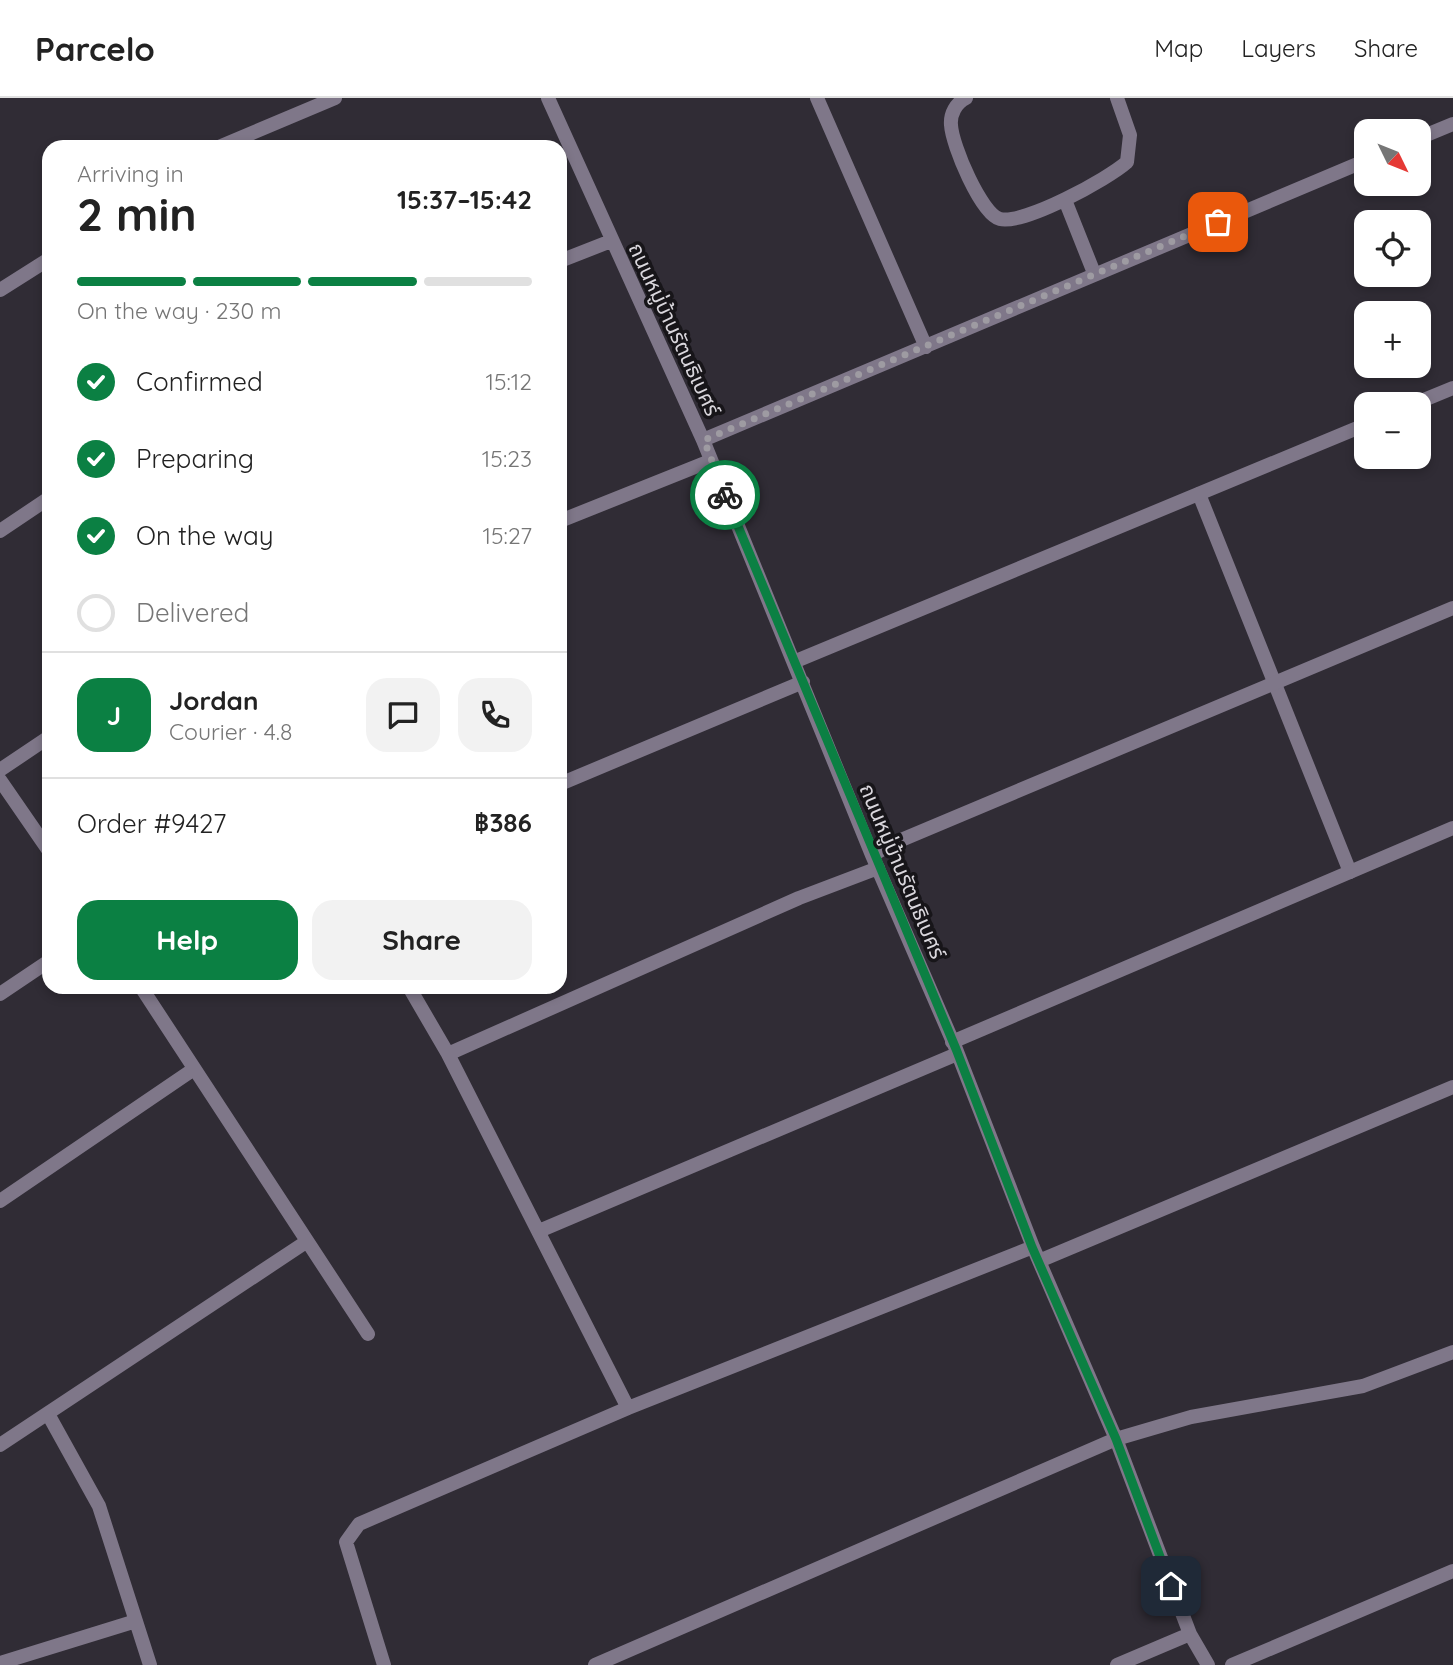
<!DOCTYPE html>
<html lang="en">
<head>
<meta charset="utf-8">
<style>
  :root { --surface:#fff; --page:#f2f2f2; --text:#222; --muted:#767676; --line:#e0e0e0; --accent:#0b8043 }
  body { margin:0; font-family:Quicksand,"Noto Sans Thai",sans-serif; background:var(--page); color:var(--text); height:100vh; display:flex; flex-direction:column; font-size:26px; white-space:nowrap }
  * { box-sizing:border-box; margin:0 }
  p { font-size:23px; color:var(--muted) }
  .icon { flex:none; width:38px; height:38px; fill:none; stroke:currentColor; stroke-width:2; stroke-linecap:round; stroke-linejoin:round }
  .map { position:relative; flex:1; overflow:hidden }
  .details { position:absolute; left:42px; top:42px; width:525px; height:854px; display:flex; flex-direction:column; background:var(--surface); border-radius:21px; box-shadow:0 4px 10px #0003 }
  .details>* { flex:none }
  .needle { width:46px; rotate:133deg }
  .fabs { position:absolute; left:1354px; top:21px; display:grid; gap:14px }
  .fabs a { display:grid; place-items:center; width:77px; height:77px; border-radius:14px; background:var(--surface); box-shadow:0 4px 10px #0003; font-size:35px }
  .pin { position:absolute; display:grid; place-items:center; width:60px; height:60px; color:#fff; margin:-30px; border-radius:14px; box-shadow:0 4px 10px #0006 }
  .courier { position:absolute; display:grid; place-items:center; width:70px; height:70px; margin:-35px; border:5px solid #0b8043; border-radius:50%; background:#fff; color:#222; box-shadow:0 2px 9px #0007 }
  .overview em { font-style:normal; font-weight:700 }
  .overview div { display:flex; flex-direction:column-reverse }
  .overview { display:flex; align-items:center; justify-content:space-between; height:119px; padding:0 35px }
  h1 { font-size:46px; font-weight:700; line-height:52px }
  .bar { display:grid; grid-template-columns:repeat(4,1fr); gap:10px 7px; align-content:center; height:84px; padding:0 35px }
  .bar i { height:9px; border-radius:5px; background:var(--line) }
  .bar .selected { background:var(--accent) }
  .bar p { grid-column:span 4 }
  .line { display:flex; align-items:center; gap:18px; padding:0 35px; border-top:2px solid var(--line) }
  .line div { flex:1 }
  .round { display:grid; place-items:center; flex:none; width:74px; height:74px; border-radius:21px; background:var(--page) }
  ol { padding:0 35px; list-style:none }
  li { display:flex; align-items:center; gap:21px; height:77px }
  li p { margin-inline-start:auto }
  li .icon { padding:7px; border-radius:50%; background:var(--accent); color:#fff; stroke-width:4 }
  li:last-child { color:var(--muted) }
  li i { width:38px; height:38px; border:4px solid var(--line); border-radius:50% }
  .button { display:flex; gap:14px; margin-top:auto; padding:14px 35px }
  .button a { flex:1; height:80px; border-radius:21px; background:var(--accent); color:#fff; font-size:28px; font-weight:700; line-height:80px; text-align:center }
  .button a+a { background:var(--page); color:var(--text) }
  header { display:flex; align-items:center; gap:42px; box-sizing:border-box; height:98px; padding:0 35px; background:var(--surface); border-bottom:2px solid var(--line) }
  header strong { font-size:33px }
  nav { display:flex; gap:38px; margin-inline-start:auto; font-size:24px }
  .map>svg:first-child { display:block }
</style>
</head>
<body>
<header>
<strong>Parcelo</strong>
<nav><a>Map</a><a>Layers</a><a>Share</a></nav>
</header>
<div class="map">
<svg width="1453" height="1567" viewBox="0 0 1453 1567">
  <rect width="100%" height="100%" fill="#302c35"/>
  <g fill="none" stroke-linecap="round" stroke-linejoin="round">
    <!-- lane -->
    <path stroke="#7f7789" stroke-width="14" d="M 966,0 C 956,5 950,16 951,27 C 952,47 981,116 1000,121 C 1024,127 1108,81 1127,64 L 1130,37 L 1117,0
      M 1065,102 L 1094,175
      M 1199,396 L 1350,774"/>
    <!-- street -->
    <path stroke="#7f7789" stroke-width="14" d="M 548,0 L 703,342 L 872,757 L 956,951 L 1033,1149 L 1116,1341 L 1190,1536 L 1208,1567
      M 817,0 L 926,249
      M 1419,40 L 1453,26
      M 219,49 L 335,0
      M 560,163 L 611,143
      M 0,192 L 49,161
      M 1414,306 L 1453,290
      M 703,342 L 1367,62
      M 560,423 L 710,363
      M 0,433 L 49,400
      M 796,563 L 1367,326
      M 0,672 L 49,639
      M 0,682 L 49,753
      M 560,686 L 803,584
      M 872,757 L 894,745 L 1453,510
      M 141,889 L 368,1236
      M 409,889 L 448,956 L 628,1310
      M 0,896 L 49,863
      M 952,944 L 1453,730
      M 448,956 L 799,800 L 878,770
      M 0,1103 L 194,971
      M 539,1133 L 957,956
      M 1039,1163 L 1453,989
      M 48,1316 L 99,1408 L 150,1567
      M 0,1347 L 306,1144
      M 0,1565 L 136,1523
      M 384,1567 L 346,1444 L 359,1426 L 628,1310 L 1033,1149
      M 595,1567 L 1116,1341 L 1191,1319 L 1363,1288 L 1453,1254
      M 1117,1567 L 1190,1536
      M 1232,1567 L 1453,1473"/>
  </g>
  <g fill="none" stroke-linecap="round" stroke-linejoin="round">
    <!-- done -->
    <path stroke="#9e9ba2" stroke-width="7" stroke-dasharray="0 12.6" d="M 725,397 L 704,342 L 1218,124"/>
    <!-- route -->
    <path stroke="#0b8043" stroke-width="9" d="M 725,397 L 956,951 L 1032,1149 L 1116,1341 L 1171,1488"/>
  </g>
  <g text-anchor="middle" dominant-baseline="central" stroke-width="7" stroke-linejoin="round" paint-order="stroke">
    <!-- street labels -->
    <g font-size="21" fill="#dad7dd" stroke="#171519">
      <text transform="translate(675 231) rotate(65)">ถนนหมู่บ้านรัตนธิเบศร์</text>
      <text transform="translate(903 773) rotate(67)">ถนนหมู่บ้านรัตนธิเบศร์</text>
    </g>
  </g>
</svg>
<div class="fabs">
<a><svg class="needle" viewBox="-14 -14 28 28"><path d="M0-13l5 13h-10z" fill="#e53935"/><path d="M0 13l5-13h-10z" fill="#767676"/></svg></a>
<a><svg class="icon" aria-label="locate" viewBox="0 0 24 24"><circle cx="12" cy="12" r="6"/><path d="M12 2v4M12 18v4M2 12h4M18 12h4"/></svg></a>
<a>+</a>
<a>−</a>
</div>
<div class="pin" style="left:1218px;top:124px;background:#ea580c"><svg class="icon" aria-label="bag" viewBox="0 0 24 24"><path d="M5 8h14l-1 12H6zM9 8a3 3 0 0 1 6 0"/></svg></div>
<div class="pin" style="left:1171px;top:1488px;background:#1f2937"><svg class="icon" aria-label="home" viewBox="0 0 24 24"><path d="M3 11l9-7 9 7M6 9v11h12V9"/></svg></div>
<div class="courier" style="left:725px;top:397px"><svg class="icon" aria-label="bike" viewBox="0 0 24 24"><circle cx="6" cy="16" r="4"/><circle cx="18" cy="16" r="4"/><path d="M6 16l4-8h5l3 8M10 8l3 8H6M13 5h3"/></svg></div>
<section class="details">
<div class="overview"><div><h1>2 min</h1><p>Arriving in</p></div><em>15:37–15:42</em></div>
<div class="bar"><i class="selected"></i><i class="selected"></i><i class="selected"></i><i></i><p>On the way · 230 m</p></div>
<ol>
<li><svg class="icon" aria-label="check" viewBox="0 0 24 24"><path d="M5 12l5 5 9-10"/></svg>Confirmed<p>15:12</p></li>
<li><svg class="icon" aria-label="check" viewBox="0 0 24 24"><path d="M5 12l5 5 9-10"/></svg>Preparing<p>15:23</p></li>
<li><svg class="icon" aria-label="check" viewBox="0 0 24 24"><path d="M5 12l5 5 9-10"/></svg>On the way<p>15:27</p></li>
<li><i></i>Delivered</li>
</ol>
<div class="line" style="height:126px"><b class="round" style="background:var(--accent);color:#fff">J</b><div><b>Jordan</b><p>Courier · 4.8</p></div><a class="round"><svg class="icon" aria-label="chat" viewBox="0 0 24 24"><path d="M4 5h16v11H9l-5 4z"/></svg></a><a class="round"><svg class="icon" aria-label="phone" viewBox="0 0 24 24"><path d="M5 4h4l2 5-3 2q2 4 5 5l2-3 5 2v4C11 20 4 13 5 4z"/></svg></a></div>
<div class="line" style="height:91px"><div>Order #9427</div><b>฿386</b></div>
<div class="button"><a>Help</a><a>Share</a></div>
</section>
</div>
</body>
</html>
